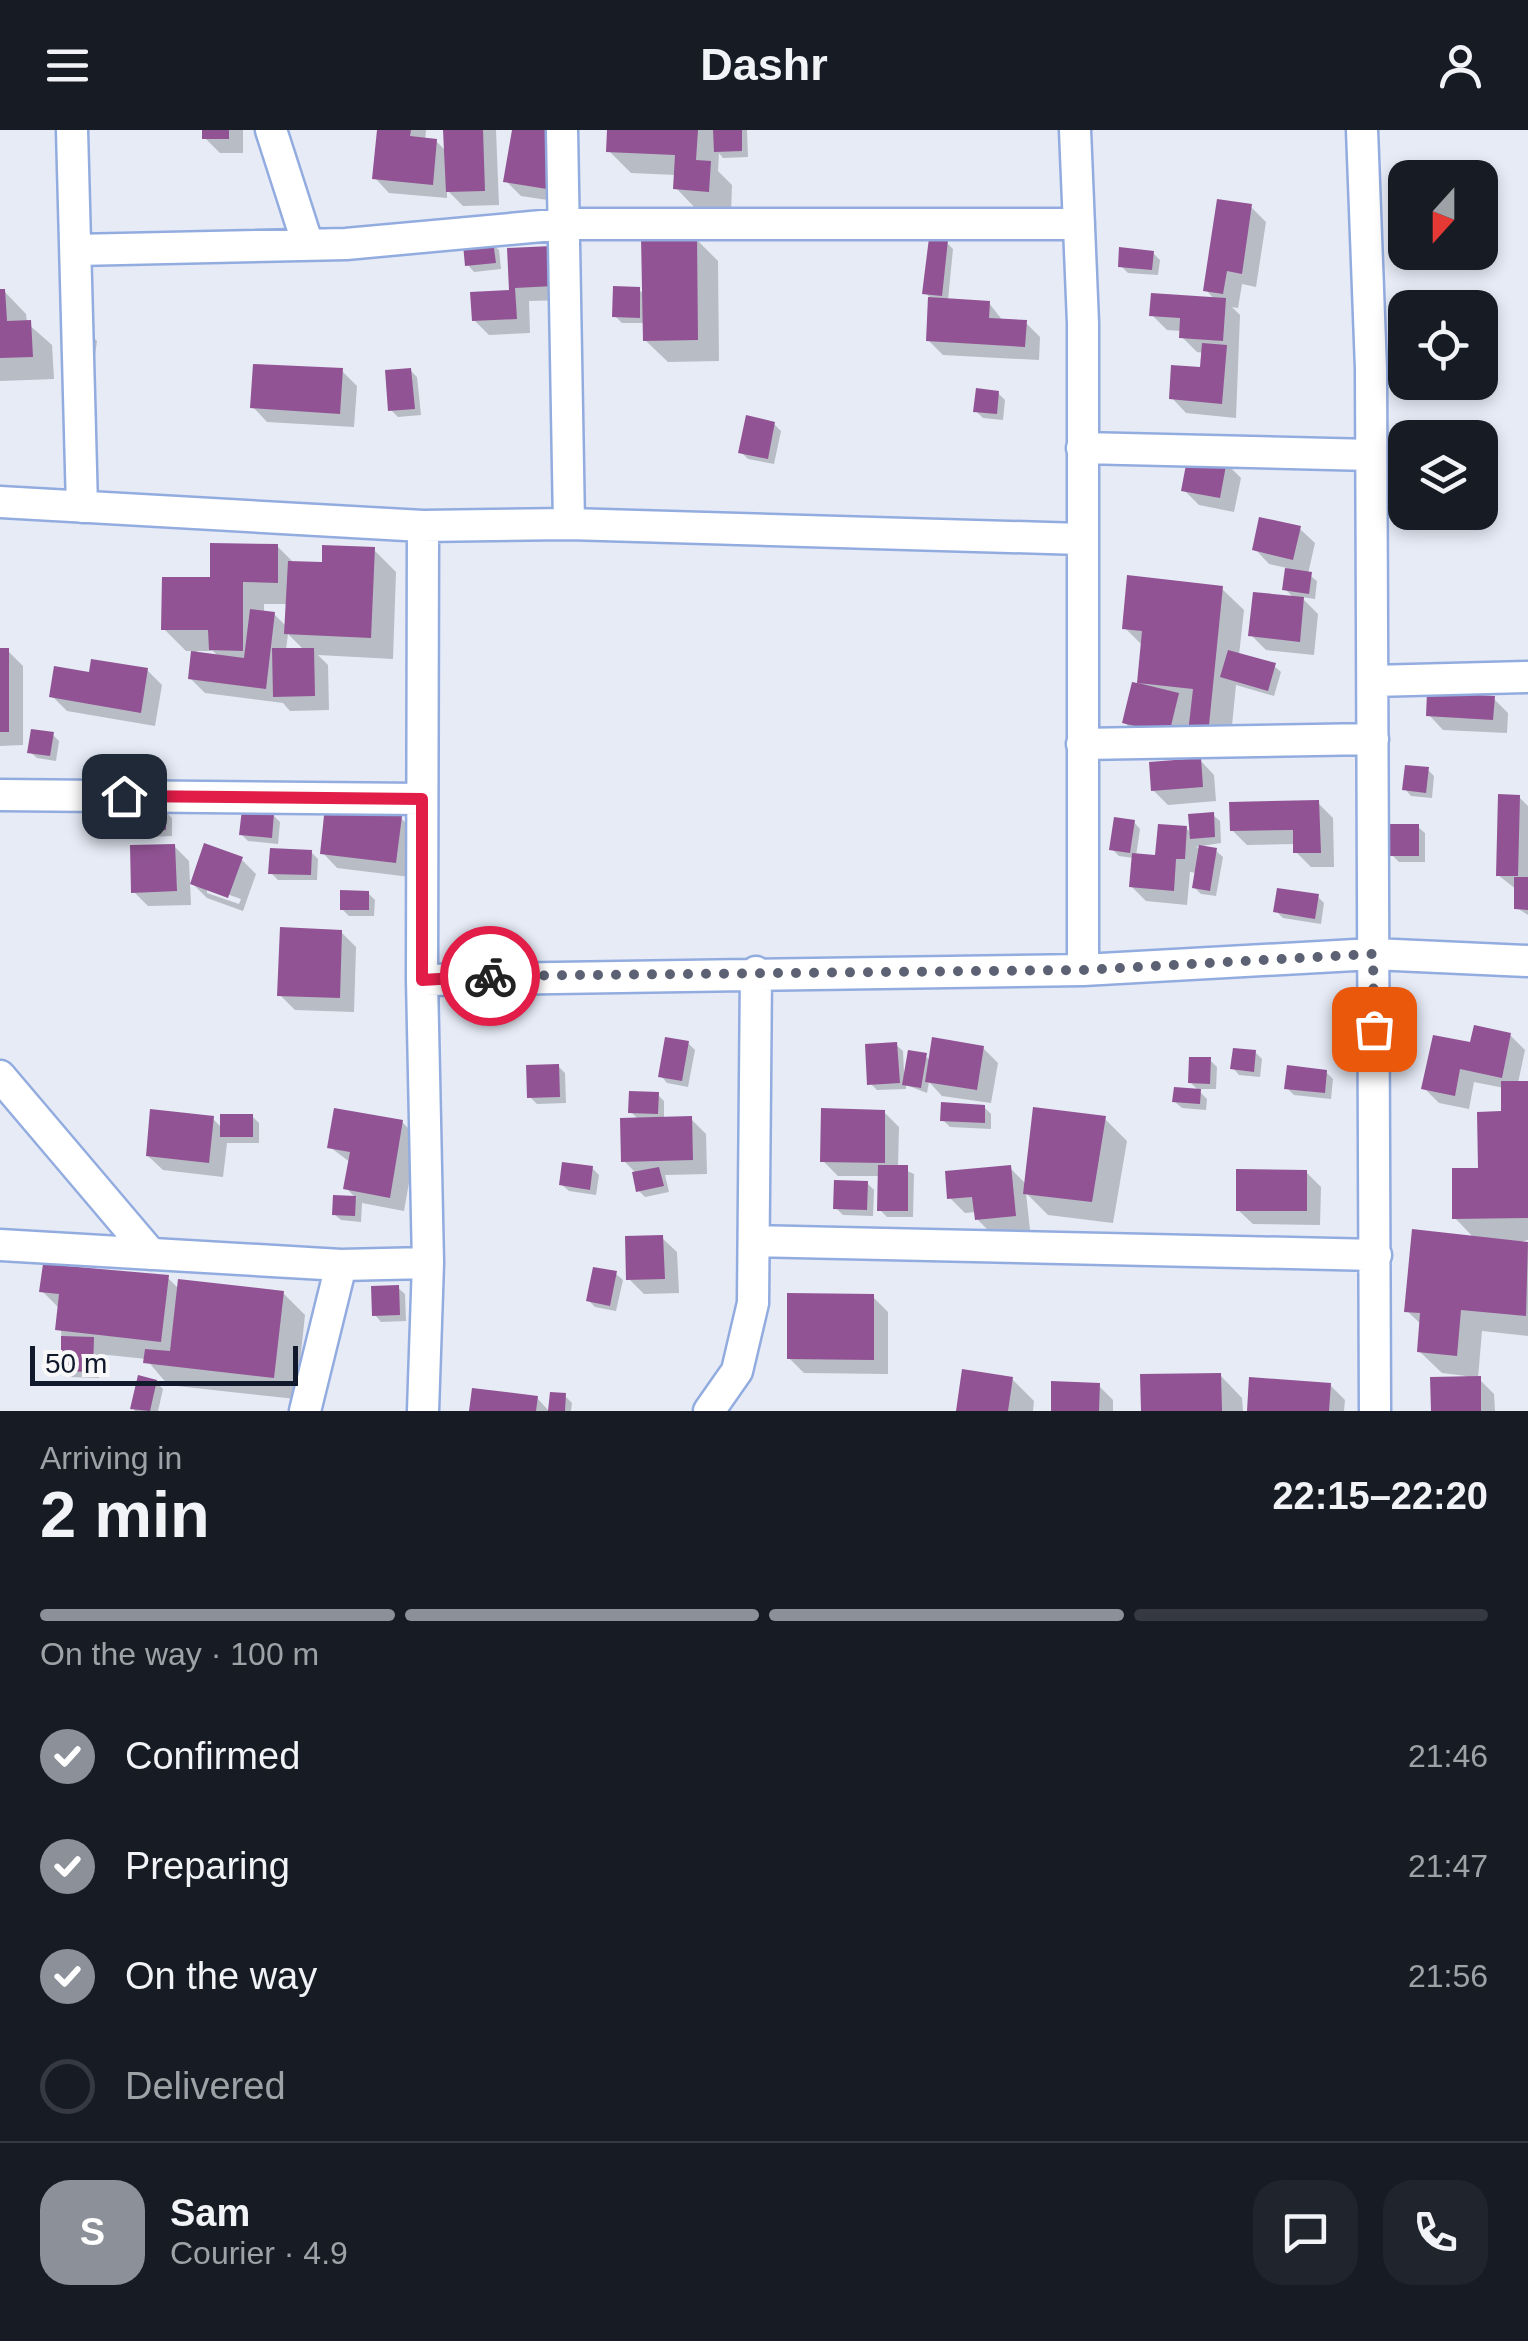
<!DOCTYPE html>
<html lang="en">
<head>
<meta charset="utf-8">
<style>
  :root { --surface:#171b24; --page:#20242c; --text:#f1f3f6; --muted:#9ea1a6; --line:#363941; --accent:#8c9099 }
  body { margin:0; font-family:Helvetica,sans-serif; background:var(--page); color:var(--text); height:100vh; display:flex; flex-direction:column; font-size:38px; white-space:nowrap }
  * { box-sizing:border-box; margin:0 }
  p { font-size:32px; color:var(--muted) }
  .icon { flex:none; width:55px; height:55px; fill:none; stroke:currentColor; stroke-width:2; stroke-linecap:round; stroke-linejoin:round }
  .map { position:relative; height:1281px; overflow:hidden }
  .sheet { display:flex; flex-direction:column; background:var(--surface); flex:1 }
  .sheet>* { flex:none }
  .needle { width:65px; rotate:201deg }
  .tools { position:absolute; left:1388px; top:30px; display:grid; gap:20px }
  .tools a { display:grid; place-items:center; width:110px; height:110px; border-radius:20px; background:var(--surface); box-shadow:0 5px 15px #0003; font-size:50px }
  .scale { position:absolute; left:30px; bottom:25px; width:268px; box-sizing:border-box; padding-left:10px; border:5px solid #11192c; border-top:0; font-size:28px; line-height:35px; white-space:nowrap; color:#11192c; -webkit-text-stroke:8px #f8f8f8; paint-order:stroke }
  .pin { position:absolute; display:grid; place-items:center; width:85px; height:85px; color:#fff; margin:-42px; border-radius:20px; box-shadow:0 5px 15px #0006 }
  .courier { position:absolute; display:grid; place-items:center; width:100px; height:100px; margin:-50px; border:8px solid #e11d48; border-radius:50%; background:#fff; color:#222; box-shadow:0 2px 12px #0007 }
  .summary em { font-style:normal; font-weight:800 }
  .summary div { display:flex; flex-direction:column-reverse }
  .summary { display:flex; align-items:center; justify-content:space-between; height:170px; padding:0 40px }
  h1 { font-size:65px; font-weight:800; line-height:75px }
  .bar { display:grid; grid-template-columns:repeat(4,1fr); gap:15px 10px; align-content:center; height:120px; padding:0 40px }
  .bar i { height:12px; border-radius:8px; background:var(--line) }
  .bar .active { background:var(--accent) }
  .bar p { grid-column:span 4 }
  .line { display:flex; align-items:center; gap:25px; padding:0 40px; border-top:2px solid var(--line) }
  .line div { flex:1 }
  .round { display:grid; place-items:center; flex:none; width:105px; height:105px; border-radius:30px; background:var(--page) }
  ol { padding:0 40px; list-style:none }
  li { display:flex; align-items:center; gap:30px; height:110px }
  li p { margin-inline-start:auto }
  li .icon { padding:10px; border-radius:50%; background:var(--accent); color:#fff; stroke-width:4 }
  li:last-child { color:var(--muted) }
  li i { width:55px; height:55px; border:5px solid var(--line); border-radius:50% }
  header { display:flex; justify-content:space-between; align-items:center; height:130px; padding:0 40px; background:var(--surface); font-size:45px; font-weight:800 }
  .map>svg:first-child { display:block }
</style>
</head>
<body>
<header><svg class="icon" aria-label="menu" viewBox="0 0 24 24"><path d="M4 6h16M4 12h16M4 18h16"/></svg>Dashr<svg class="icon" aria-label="person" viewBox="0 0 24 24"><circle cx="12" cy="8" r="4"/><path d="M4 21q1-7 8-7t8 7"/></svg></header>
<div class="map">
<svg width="1528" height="1281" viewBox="0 0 1528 1281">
  <rect width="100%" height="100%" fill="#e6ebf6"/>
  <!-- shadow -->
  <path fill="#0003" fill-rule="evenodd" d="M 205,0 L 243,0 L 243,23 L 220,23 L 205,8 Z
    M 379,0 L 426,0 L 425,10 L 436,11 L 447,22 L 446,0 L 496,0 L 499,75 L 463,76 L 447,60 L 447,68 L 389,63 L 375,48 Z
    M 514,0 L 561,72 L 521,66 L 506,51 Z
    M 610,0 L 747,0 L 748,27 L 723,28 L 719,23 L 718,41 L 732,55 L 731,83 L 698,81 L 676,58 L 676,45 L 631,43 L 609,21 Z
    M 1251,77 L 1266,92 L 1256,157 L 1242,154 L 1238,178 L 1232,177 L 1240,185 L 1236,288 L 1186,283 L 1172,268 L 1202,240 L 1204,223 L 1197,222 L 1182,207 L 1182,201 L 1167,200 L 1152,185 L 1215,170 L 1206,160 Z
    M 696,109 L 718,131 L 719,231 L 668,232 L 645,210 L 645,193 L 622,193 L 615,186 L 639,160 L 645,165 Z
    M 946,112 L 953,119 L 948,170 L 989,173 L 1003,191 L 1025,192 L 1040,207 L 1039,230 L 943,225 L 928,210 L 931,168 L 925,163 Z
    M 492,114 L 499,120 L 501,139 L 474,142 L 468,135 Z
    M 509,120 L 567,170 L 529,171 L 530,203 L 489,205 L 474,190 L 512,162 Z
    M 1153,123 L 1160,130 L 1158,145 L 1128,143 L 1121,136 Z
    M 4,161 L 26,184 L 27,193 L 52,215 L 54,249 L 0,251 L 0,162 Z
    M 90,204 L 97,211 L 93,240 Z
    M 410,240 L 417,247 L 421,285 L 398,287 L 391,280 Z
    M 342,241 L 357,256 L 354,297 L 267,292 L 253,277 Z
    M 998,263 L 1005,270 L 1003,290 L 983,288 L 976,281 Z
    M 774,294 L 781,301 L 774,334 L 748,329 L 741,322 Z
    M 1226,333 L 1241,348 L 1234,382 L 1199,375 L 1184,360 Z
    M 1300,399 L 1315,413 L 1308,444 L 1317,451 L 1315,469 L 1301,467 L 1318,484 L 1314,525 L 1266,520 L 1251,505 L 1294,468 L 1285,459 L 1287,438 L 1269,434 L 1255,419 Z
    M 277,416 L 294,433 L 324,435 L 374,420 L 396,442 L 393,529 L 318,525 L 328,535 L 329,580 L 290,581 L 283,573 L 205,563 L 190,548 L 193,521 L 186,521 L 164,499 ZM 264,474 L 288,474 L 287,497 L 274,484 L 264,483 ZM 288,504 L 304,520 L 286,520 ZM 197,521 L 213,521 L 219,527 L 197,525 Z
    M 1221,458 L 1244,480 L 1239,525 L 1274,536 L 1281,542 L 1274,566 L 1236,555 L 1229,626 L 1139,607 L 1124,592 L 1139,556 L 1143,516 L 1125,498 Z
    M 0,521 L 8,521 L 23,536 L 23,615 L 0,616 Z
    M 147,540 L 162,555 L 155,596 L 67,581 L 52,566 L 91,545 Z
    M 1493,568 L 1508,583 L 1507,603 L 1443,600 L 1429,585 Z
    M 53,605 L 59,611 L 56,631 L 37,628 L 30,622 Z
    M 1200,630 L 1214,645 L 1216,671 L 1168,675 L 1153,660 Z
    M 1428,640 L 1434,646 L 1432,668 L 1411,666 L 1405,659 Z
    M 1519,667 L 1528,676 L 1528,785 L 1517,778 L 1517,760 L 1498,745 Z
    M 1318,673 L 1333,688 L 1334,737 L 1311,737 L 1296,722 L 1296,714 L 1247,715 L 1232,700 Z
    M 165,681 L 172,688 L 172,706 L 148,707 L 141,700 Z
    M 273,685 L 280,692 L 278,714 L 248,711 L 241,704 Z
    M 1213,685 L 1220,691 L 1221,713 L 1195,717 L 1216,721 L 1223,727 L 1216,766 L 1201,764 L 1194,757 L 1197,743 L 1190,742 L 1187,775 L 1146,771 L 1131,756 L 1134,728 L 1119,726 L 1112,719 L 1134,692 L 1140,699 L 1136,726 L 1158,728 L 1186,698 L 1193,705 Z
    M 401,688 L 415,703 L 410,747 L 337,738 L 323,723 Z
    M 1418,697 L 1425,703 L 1425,732 L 1399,732 L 1392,725 Z
    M 174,716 L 189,731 L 191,775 L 148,776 L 134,762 Z
    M 311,722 L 318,729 L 317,750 L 278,750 L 271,743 Z
    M 241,729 L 256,744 L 243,781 L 207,768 L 192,753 ZM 207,757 L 241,769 L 239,774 L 207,763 Z
    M 368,763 L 375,770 L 374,786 L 349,786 L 342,779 Z
    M 1317,766 L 1324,773 L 1321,794 L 1283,788 L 1276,781 Z
    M 341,802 L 356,817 L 354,882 L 295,880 L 280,865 Z
    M 1510,905 L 1525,920 L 1518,953 L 1528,953 L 1528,1110 L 1515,1113 L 1528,1115 L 1528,1206 L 1482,1201 L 1478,1248 L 1494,1264 L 1495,1281 L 1433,1281 L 1466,1246 L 1442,1243 L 1419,1221 L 1422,1195 L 1407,1181 L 1475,1109 L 1455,1088 L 1504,984 L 1504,958 L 1474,952 L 1469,979 L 1439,973 L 1424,958 L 1472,915 Z
    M 688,913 L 695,920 L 688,957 L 667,953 L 661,946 Z
    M 896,915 L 903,921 L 904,943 L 925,926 L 931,931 L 983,918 L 998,933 L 991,973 L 942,966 L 929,952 L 927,963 L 906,955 L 906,959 L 877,960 L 870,953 Z
    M 1255,922 L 1262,929 L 1260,947 L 1239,945 L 1233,938 Z
    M 1210,930 L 1217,937 L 1216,959 L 1197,959 L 1190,952 Z
    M 558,936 L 565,943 L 566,973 L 537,974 L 530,967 Z
    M 1326,942 L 1333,949 L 1331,969 L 1294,965 L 1287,958 Z
    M 1200,962 L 1207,969 L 1206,980 L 1182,978 L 1175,972 Z
    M 658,965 L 664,971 L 664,990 L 691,989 L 706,1004 L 707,1044 L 665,1045 L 669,1062 L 645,1067 L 638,1060 L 635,1042 L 624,1031 L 639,990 L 631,982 Z
    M 984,977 L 991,984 L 991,999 L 950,997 L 943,990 Z
    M 884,982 L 899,997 L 898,1037 L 914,1044 L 913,1087 L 887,1087 L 880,1080 L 880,1046 L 838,1046 L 823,1031 Z
    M 252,986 L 259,993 L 259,1013 L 227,1013 L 223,1047 L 163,1040 L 148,1026 L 213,989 L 222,998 Z
    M 1105,989 L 1127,1011 L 1113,1093 L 1048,1085 L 1026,1063 L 1030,1100 L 992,1104 L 977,1089 L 976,1082 L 965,1083 L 950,1068 L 1010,1038 L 1026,1054 Z
    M 402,992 L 417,1007 L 404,1081 L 362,1073 L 361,1092 L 341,1090 L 334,1084 L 335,1068 L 357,1069 L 346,1058 L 351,1033 L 330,1017 Z
    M 592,1038 L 599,1045 L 596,1065 L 569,1061 L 562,1055 Z
    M 1306,1042 L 1321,1057 L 1320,1095 L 1253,1094 L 1238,1080 Z
    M 867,1053 L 874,1060 L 873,1086 L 843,1085 L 836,1078 Z
    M 662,1108 L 677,1122 L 679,1163 L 644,1164 L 629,1149 Z
    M 616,1144 L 623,1150 L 616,1181 L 595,1177 L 588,1170 Z
    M 168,1148 L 179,1159 L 283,1163 L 305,1185 L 296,1269 L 168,1255 L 146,1229 L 99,1224 L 99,1248 L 70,1247 L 63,1240 L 60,1179 L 42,1161 Z
    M 398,1158 L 405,1164 L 406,1191 L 381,1192 L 375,1185 Z
    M 873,1167 L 888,1182 L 888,1244 L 804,1243 L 789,1228 Z
    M 1220,1245 L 1242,1268 L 1243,1281 L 1143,1281 Z
    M 1012,1249 L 1034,1271 L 1033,1281 L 959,1281 Z
    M 156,1252 L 163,1259 L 158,1281 L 135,1281 L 133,1278 Z
    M 1098,1255 L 1113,1270 L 1113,1281 L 1053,1281 Z
    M 1330,1255 L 1345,1270 L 1344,1281 L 1249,1281 Z
    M 565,1266 L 572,1273 L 571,1281 L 551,1281 Z
    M 537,1268 L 549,1281 L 472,1281 Z"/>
  <!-- building -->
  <path fill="#915394" d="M 202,0 L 229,0 L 229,9 L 202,9 Z
    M 377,0 L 411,0 L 410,6 L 437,9 L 433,55 L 372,49 Z
    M 443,0 L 483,0 L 485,61 L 446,62 Z
    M 512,0 L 556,0 L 547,59 L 503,52 Z
    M 607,0 L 698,0 L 696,30 L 711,31 L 709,62 L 673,59 L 675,25 L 606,22 Z
    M 713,0 L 742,0 L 742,21 L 714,22 Z
    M 1217,69 L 1252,74 L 1242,144 L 1227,141 L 1223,164 L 1203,161 Z
    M 697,106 L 698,210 L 643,211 L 641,107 Z
    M 929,108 L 948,110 L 942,166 L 922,164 Z
    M 493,111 L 496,133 L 465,136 L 463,114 Z
    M 552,116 L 554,156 L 515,158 L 517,189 L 472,191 L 470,162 L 509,160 L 507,118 Z
    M 1119,117 L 1154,121 L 1152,140 L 1118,137 Z
    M 613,156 L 640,157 L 640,188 L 612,187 Z
    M 0,159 L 5,159 L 7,191 L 31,190 L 33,227 L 0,228 Z
    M 1151,163 L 1226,168 L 1223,211 L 1179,208 L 1180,188 L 1149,186 Z
    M 928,167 L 990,171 L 989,188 L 1027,190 L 1025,217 L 926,211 Z
    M 1202,213 L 1227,215 L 1222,274 L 1169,269 L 1171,235 L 1200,237 Z
    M 253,234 L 343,238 L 340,284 L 250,278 Z
    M 411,238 L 415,279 L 388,281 L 385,240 Z
    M 976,258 L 999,261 L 997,284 L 973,282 Z
    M 746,285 L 775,292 L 768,329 L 738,323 Z
    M 1188,324 L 1227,330 L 1220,368 L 1181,361 Z
    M 1259,387 L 1301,396 L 1293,430 L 1252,420 Z
    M 210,413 L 278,414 L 278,453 L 243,452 L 243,521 L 209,520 L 208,500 L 161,500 L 162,447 L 210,447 Z
    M 322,415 L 375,417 L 371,508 L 284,504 L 288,431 L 322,432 Z
    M 1285,438 L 1312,442 L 1309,464 L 1282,460 Z
    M 1127,445 L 1223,456 L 1208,605 L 1188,603 L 1193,559 L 1138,553 L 1179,563 L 1169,604 L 1122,593 L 1132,552 L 1137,553 L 1142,501 L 1122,499 Z
    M 1253,462 L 1304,467 L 1300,512 L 1248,506 Z
    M 250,479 L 275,482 L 266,559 L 188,549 L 191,521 L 244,528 Z
    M 0,518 L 9,518 L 9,602 L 0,602 Z
    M 272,518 L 314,518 L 315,566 L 273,567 Z
    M 1228,520 L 1276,533 L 1268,561 L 1220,547 Z
    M 91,529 L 148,538 L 141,583 L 49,567 L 54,536 L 89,542 Z
    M 1427,562 L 1495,566 L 1493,590 L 1426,586 Z
    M 31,599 L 54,602 L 50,626 L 27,623 Z
    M 1201,628 L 1203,657 L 1151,661 L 1149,632 Z
    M 1405,635 L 1429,637 L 1426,663 L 1402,660 Z
    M 1498,664 L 1520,665 L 1518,746 L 1496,746 Z
    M 1319,670 L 1321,723 L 1293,723 L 1293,700 L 1230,701 L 1229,672 Z
    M 325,676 L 402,686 L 396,733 L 320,724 Z
    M 166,679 L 166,700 L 139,701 L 138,680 Z
    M 242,679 L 274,683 L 272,708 L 239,705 Z
    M 1214,682 L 1215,707 L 1190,709 L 1188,684 Z
    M 1114,687 L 1135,690 L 1130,723 L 1109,720 Z
    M 1158,694 L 1187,696 L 1185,729 L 1176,729 L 1174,761 L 1129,757 L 1132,723 L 1155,725 Z
    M 1390,694 L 1419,694 L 1419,726 L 1389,726 Z
    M 204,713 L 243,727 L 228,768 L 190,754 Z
    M 175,714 L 177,761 L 131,763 L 130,715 Z
    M 1199,715 L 1217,718 L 1210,761 L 1192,758 Z
    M 270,718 L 312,720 L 311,745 L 268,744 Z
    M 1514,747 L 1528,747 L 1528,780 L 1514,779 Z
    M 1277,758 L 1319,764 L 1315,789 L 1273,782 Z
    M 340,760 L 369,761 L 369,780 L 340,780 Z
    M 280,797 L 342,800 L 340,868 L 277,866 Z
    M 1474,895 L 1511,903 L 1502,948 L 1460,939 L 1455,966 L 1421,959 L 1433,905 L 1470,912 Z
    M 665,907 L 689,911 L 682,951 L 658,947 Z
    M 932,907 L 984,916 L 977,960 L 925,952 Z
    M 897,912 L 900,953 L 867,955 L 865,914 Z
    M 1233,918 L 1256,920 L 1254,942 L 1230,939 Z
    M 908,920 L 927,923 L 921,958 L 902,955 Z
    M 1189,927 L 1211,927 L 1210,954 L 1188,953 Z
    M 559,934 L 560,967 L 527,968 L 526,935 Z
    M 1287,935 L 1327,940 L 1325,963 L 1284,959 Z
    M 1501,951 L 1528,951 L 1528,1088 L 1452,1089 L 1452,1038 L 1478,1038 L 1477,982 L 1501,981 Z
    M 1174,957 L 1201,959 L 1200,974 L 1172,972 Z
    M 629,961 L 659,962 L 658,984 L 628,983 Z
    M 941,972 L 985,975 L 985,993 L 940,991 Z
    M 1033,977 L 1106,986 L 1092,1072 L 1023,1064 Z
    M 334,978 L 403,990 L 390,1068 L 343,1059 L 350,1022 L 327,1018 Z
    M 821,978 L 885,980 L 885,1033 L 820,1032 Z
    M 150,979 L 214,986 L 209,1033 L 146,1026 Z
    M 220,984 L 253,984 L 253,1007 L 220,1007 Z
    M 692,986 L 693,1030 L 621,1032 L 620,988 Z
    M 562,1032 L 593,1036 L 590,1060 L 559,1055 Z
    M 878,1035 L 908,1035 L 908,1081 L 877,1081 Z
    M 1011,1035 L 1016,1086 L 975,1090 L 972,1067 L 947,1069 L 945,1041 Z
    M 659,1037 L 664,1056 L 636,1062 L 632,1042 Z
    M 1236,1039 L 1307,1040 L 1307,1081 L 1236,1081 Z
    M 834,1050 L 868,1051 L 867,1080 L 833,1079 Z
    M 333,1065 L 356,1066 L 355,1086 L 332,1085 Z
    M 1412,1099 L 1528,1112 L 1526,1186 L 1461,1180 L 1457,1226 L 1417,1222 L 1420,1183 L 1404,1182 Z
    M 663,1105 L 665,1149 L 626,1150 L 625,1106 Z
    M 43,1134 L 169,1145 L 161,1212 L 55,1200 L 59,1164 L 39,1162 Z
    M 593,1137 L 617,1141 L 610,1176 L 586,1171 Z
    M 178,1149 L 284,1161 L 274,1248 L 143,1233 L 145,1219 L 170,1221 Z
    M 399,1155 L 400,1185 L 372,1186 L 371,1156 Z
    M 787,1163 L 874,1164 L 874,1230 L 787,1229 Z
    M 61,1206 L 94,1207 L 93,1242 L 61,1241 Z
    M 962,1239 L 1013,1247 L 1008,1281 L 956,1281 Z
    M 1221,1243 L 1222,1281 L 1141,1281 L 1140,1244 Z
    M 138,1245 L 157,1250 L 150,1281 L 130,1279 Z
    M 1481,1246 L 1481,1281 L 1431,1281 L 1430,1247 Z
    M 1249,1247 L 1331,1253 L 1329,1281 L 1247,1281 Z
    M 1051,1251 L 1100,1253 L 1099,1281 L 1051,1281 Z
    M 472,1258 L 538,1266 L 536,1281 L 469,1281 Z
    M 550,1262 L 566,1263 L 565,1281 L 548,1281 Z"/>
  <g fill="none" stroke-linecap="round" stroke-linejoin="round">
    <!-- minor casing -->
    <g stroke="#93ace0" stroke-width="35">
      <path id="minor" d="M 72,0 L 82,377
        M 271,0 L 308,115
        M 562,0 L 569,394
        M 1075,0 L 1083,193 L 1083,840
        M 1362,0 L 1371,239 L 1375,1281
        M 76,120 L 346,114 L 564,94 L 1079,94
        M 1082,318 L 1371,325
        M 0,372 L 423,396 L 569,394 L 1081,409
        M 423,396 L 422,850 L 428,1133 L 423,1281
        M 1373,551 L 1528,547
        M 1082,614 L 1373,609
        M 0,665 L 422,669
        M 422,850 L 1083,840 L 1373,824 L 1528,831
        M 0,946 L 151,1124
        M 754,1111 L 1376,1125
        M 0,1115 L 341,1135 L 428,1133
        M 305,1281 L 341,1135
        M 709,1281 L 737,1241 L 753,1173 L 756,842"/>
    </g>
    <!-- minor -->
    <use href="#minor" stroke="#fff" stroke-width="30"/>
  </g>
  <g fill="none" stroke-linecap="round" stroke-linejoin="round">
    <!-- done -->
    <path stroke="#5c6273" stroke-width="10" stroke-dasharray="0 18" d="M 490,846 L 1083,840 L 1373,824 L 1374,899"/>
    <!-- route -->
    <path stroke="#e11d48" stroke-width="12" d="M 124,666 L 422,669 L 422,850 L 490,846"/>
  </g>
</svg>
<div class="tools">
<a><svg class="needle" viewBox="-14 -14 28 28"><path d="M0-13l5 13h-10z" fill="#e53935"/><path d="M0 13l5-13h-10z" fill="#9ea1a6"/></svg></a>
<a><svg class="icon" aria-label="locate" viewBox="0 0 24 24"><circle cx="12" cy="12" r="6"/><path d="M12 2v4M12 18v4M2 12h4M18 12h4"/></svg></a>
<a><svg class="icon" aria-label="layers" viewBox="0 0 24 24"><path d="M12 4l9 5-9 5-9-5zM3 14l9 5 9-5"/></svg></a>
</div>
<div class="scale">50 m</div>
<div class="pin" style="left:1374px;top:899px;background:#ea580c"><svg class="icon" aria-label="bag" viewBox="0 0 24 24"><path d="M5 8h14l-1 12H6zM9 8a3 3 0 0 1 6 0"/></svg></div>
<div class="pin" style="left:124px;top:666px;background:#1f2937"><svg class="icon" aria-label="home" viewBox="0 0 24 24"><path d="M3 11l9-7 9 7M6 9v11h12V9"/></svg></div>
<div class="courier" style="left:490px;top:846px"><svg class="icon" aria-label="bike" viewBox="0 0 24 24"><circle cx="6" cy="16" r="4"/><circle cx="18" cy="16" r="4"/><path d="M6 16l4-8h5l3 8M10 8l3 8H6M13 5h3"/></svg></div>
</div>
<section class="sheet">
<div class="summary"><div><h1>2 min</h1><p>Arriving in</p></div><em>22:15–22:20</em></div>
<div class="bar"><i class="active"></i><i class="active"></i><i class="active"></i><i></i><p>On the way · 100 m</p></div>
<ol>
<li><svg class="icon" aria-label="check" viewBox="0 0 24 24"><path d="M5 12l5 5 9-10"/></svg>Confirmed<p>21:46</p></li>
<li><svg class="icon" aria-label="check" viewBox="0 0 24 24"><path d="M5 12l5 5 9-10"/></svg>Preparing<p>21:47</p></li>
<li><svg class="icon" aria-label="check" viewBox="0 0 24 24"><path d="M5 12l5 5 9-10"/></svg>On the way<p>21:56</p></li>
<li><i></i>Delivered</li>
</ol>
<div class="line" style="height:180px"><b class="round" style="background:var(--accent);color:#fff">S</b><div><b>Sam</b><p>Courier · 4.9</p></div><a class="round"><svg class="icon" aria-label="chat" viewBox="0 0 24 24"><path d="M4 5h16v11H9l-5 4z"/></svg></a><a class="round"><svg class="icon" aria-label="phone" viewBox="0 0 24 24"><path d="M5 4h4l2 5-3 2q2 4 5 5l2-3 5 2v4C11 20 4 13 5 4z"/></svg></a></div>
</section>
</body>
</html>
